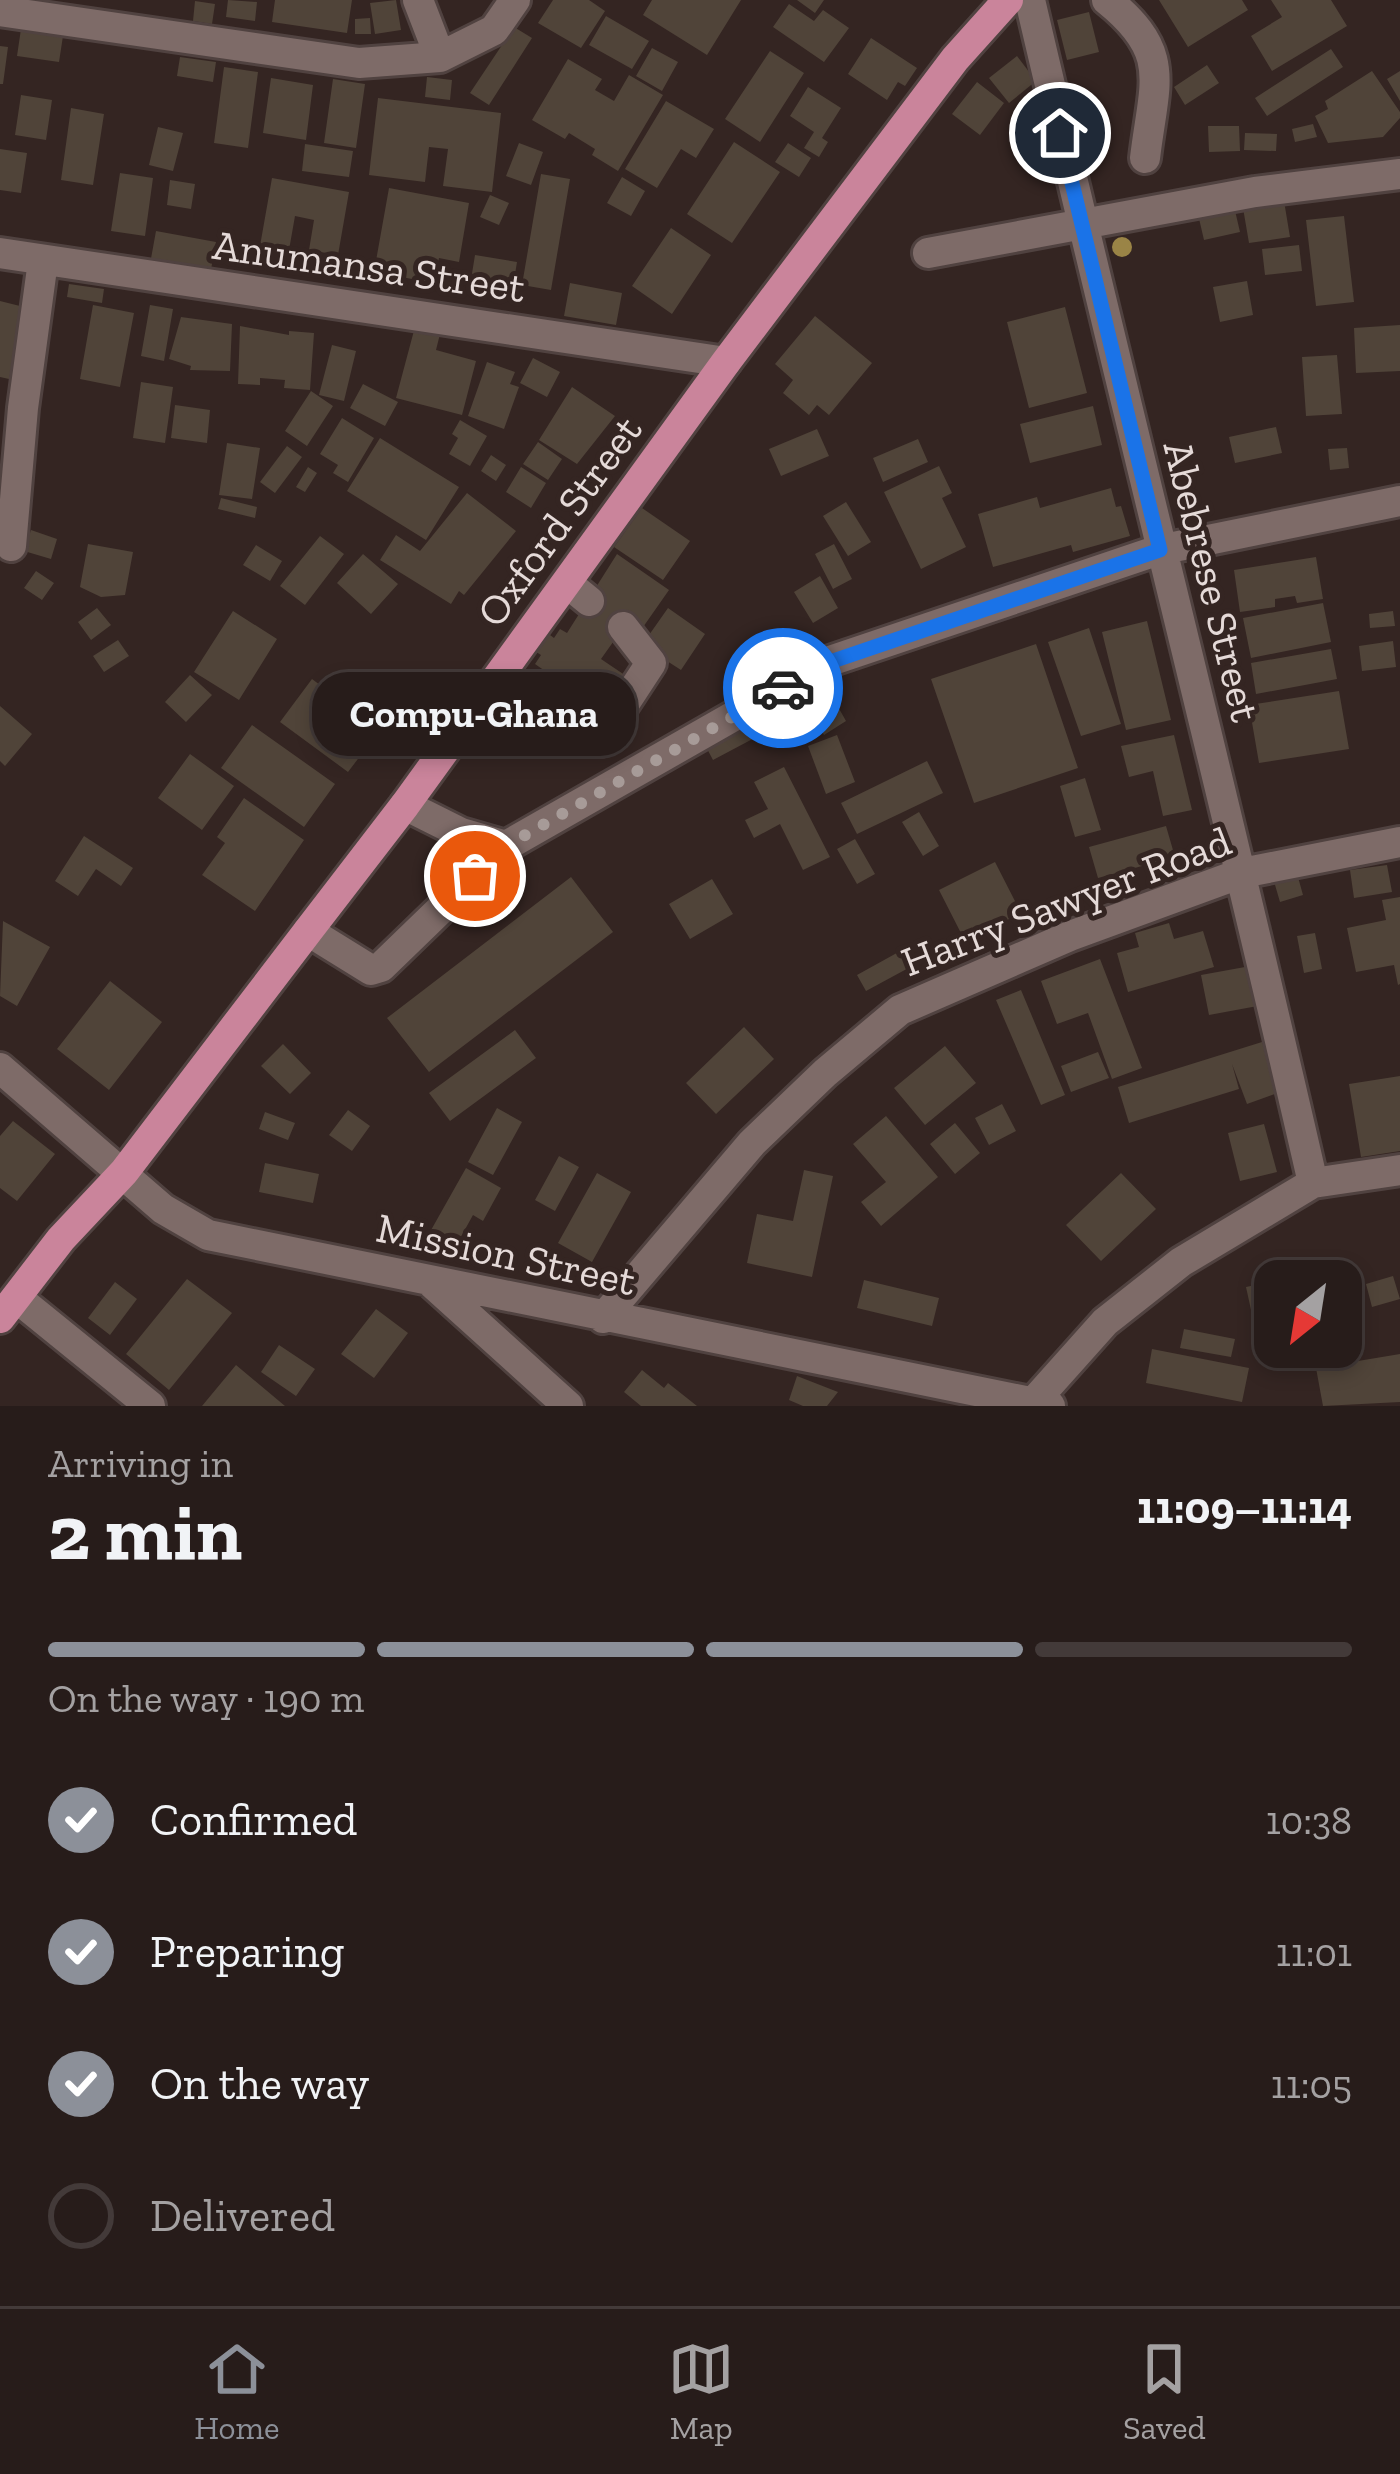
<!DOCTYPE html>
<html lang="en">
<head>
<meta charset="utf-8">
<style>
  :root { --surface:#271c1a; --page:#2f2523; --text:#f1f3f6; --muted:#a4a1a2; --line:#433a39; --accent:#8c9099 }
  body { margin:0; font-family:"Zilla Slab",serif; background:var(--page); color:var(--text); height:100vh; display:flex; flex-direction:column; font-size:45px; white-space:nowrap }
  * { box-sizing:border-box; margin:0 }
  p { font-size:39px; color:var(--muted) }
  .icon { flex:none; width:66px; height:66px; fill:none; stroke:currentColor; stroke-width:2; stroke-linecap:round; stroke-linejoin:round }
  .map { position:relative; height:1406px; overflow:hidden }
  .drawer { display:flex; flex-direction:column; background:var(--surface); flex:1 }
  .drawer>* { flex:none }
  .needle { width:78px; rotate:210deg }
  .fabs { position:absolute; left:1254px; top:1260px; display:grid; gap:24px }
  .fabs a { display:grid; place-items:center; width:108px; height:108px; border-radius:24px; background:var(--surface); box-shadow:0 6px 18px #0003,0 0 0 3px var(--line); font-size:60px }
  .pin { position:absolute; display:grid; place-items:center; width:102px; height:102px; color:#fff; margin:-51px; border:6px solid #fff; border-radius:50%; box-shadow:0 3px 12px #0007 }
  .courier { position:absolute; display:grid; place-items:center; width:120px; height:120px; margin:-60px; border:9px solid #1a73e8; border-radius:50%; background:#fff; color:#222; box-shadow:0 3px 15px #0007 }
  .bubble { position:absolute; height:84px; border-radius:36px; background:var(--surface); box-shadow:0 6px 18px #0003,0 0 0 3px var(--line); font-size:39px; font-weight:800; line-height:84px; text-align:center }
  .overview em { font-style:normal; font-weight:800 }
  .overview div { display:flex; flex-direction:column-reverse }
  .overview { display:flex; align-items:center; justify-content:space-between; height:204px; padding:0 48px }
  h1 { font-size:78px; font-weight:800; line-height:90px }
  .bar { display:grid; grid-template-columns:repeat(4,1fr); gap:18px 12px; align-content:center; height:144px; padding:0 48px }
  .bar i { height:15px; border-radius:9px; background:var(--line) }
  .bar .active { background:var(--accent) }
  .bar p { grid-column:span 4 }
  ol { padding:0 48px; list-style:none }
  li { display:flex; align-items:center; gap:36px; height:132px }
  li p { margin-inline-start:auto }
  li .icon { padding:12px; border-radius:50%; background:var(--accent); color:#fff; stroke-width:4 }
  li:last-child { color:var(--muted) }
  li i { width:66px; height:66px; border:6px solid var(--line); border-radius:50% }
  .tab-bar { display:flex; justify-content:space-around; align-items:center; height:168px; border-top:3px solid var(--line); background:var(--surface); font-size:33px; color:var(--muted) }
  .tab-bar a { display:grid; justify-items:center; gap:6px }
  .tab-bar .active { color:var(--accent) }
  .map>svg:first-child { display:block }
</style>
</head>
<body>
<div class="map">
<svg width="1400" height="1406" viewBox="0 0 1400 1406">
  <rect width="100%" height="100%" fill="#342522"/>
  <!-- building -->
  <path fill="#504439" d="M 228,0 L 257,2 L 255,21 L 226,17 Z
    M 275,0 L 352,0 L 347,33 L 272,22 Z
    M 396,0 L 401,30 L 375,34 L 370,3 Z
    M 553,0 L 589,0 L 605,11 L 581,48 L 538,23 Z
    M 652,0 L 741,0 L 707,55 L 643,15 Z
    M 797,0 L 824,0 L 815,13 Z
    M 1159,0 L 1242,0 L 1248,10 L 1188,47 Z
    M 1271,0 L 1331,0 L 1347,26 L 1272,71 L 1251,36 L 1282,17 Z
    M 195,1 L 215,4 L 212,24 L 193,21 Z
    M 789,4 L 814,21 L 823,10 L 849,28 L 824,62 L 773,27 Z
    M 1089,12 L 1099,52 L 1067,60 L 1057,20 Z
    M 606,16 L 649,41 L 632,69 L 589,45 Z
    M 370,18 L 371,34 L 355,34 L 355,19 Z
    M 514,27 L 532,38 L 489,105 L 470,93 Z
    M 21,29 L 63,36 L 59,62 L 17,56 Z
    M 871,38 L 917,68 L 905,86 L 898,82 L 887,100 L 848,74 Z
    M 0,46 L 8,47 L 3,84 L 0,84 Z
    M 652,48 L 678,62 L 662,91 L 636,76 Z
    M 1331,49 L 1343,67 L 1267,116 L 1255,98 Z
    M 770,51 L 804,73 L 760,142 L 725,119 Z
    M 1017,56 L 1036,81 L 1009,103 L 989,78 Z
    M 180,57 L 216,62 L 213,82 L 177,76 Z
    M 568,59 L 602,79 L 595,90 L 614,101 L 629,75 L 663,95 L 618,171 L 592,155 L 595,149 L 569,133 L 565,139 L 532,120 Z
    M 1207,65 L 1219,83 L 1185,105 L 1174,87 Z
    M 224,67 L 258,72 L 248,148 L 214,143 Z
    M 1372,71 L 1400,112 L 1400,118 L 1383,137 L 1328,143 L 1315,116 L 1328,109 L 1325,101 Z
    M 1400,71 L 1400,101 L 1387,79 Z
    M 427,77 L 452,80 L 450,100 L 425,97 Z
    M 271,78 L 313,85 L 306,140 L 263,133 Z
    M 333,79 L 365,84 L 356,148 L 324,143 Z
    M 977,82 L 1004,103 L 980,135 L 952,114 Z
    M 808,87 L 841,108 L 822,138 L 828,142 L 819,157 L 804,148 L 814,132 L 790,116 Z
    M 21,95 L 52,100 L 46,140 L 15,135 Z
    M 378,98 L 501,113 L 492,192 L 443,186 L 448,149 L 429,147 L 425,182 L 369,175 Z
    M 666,101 L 714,129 L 696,158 L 681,149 L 657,188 L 625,169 Z
    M 71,108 L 104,114 L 93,185 L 61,180 Z
    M 1313,124 L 1317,137 L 1295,142 L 1292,129 Z
    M 1208,126 L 1239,126 L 1240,151 L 1209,152 Z
    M 158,127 L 183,133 L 173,171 L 149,165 Z
    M 1245,133 L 1277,134 L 1276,151 L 1244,150 Z
    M 734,142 L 780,172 L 732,243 L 687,214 Z
    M 519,143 L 543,152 L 531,185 L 506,176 Z
    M 788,143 L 811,158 L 799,177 L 775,162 Z
    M 305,144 L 353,151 L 349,177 L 302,171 Z
    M 0,149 L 27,153 L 21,193 L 0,190 Z
    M 120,173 L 153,178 L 145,236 L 111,231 Z
    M 541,174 L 570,179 L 551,290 L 522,285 Z
    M 622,177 L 645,191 L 631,216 L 607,203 Z
    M 272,178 L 349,192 L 338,255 L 309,250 L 314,220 L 295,216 L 289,250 L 260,246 Z
    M 170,180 L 195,184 L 191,209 L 167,205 Z
    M 389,188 L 469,203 L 459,262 L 439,258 L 434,283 L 374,272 Z
    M 490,195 L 509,203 L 499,225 L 480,217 Z
    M 1284,201 L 1290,237 L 1249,243 L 1243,208 Z
    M 1233,202 L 1240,232 L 1204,240 L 1197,210 Z
    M 1344,216 L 1354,302 L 1316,306 L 1306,220 Z
    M 671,228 L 711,255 L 672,314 L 632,286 Z
    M 156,231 L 216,242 L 210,275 L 150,264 Z
    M 1299,245 L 1302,271 L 1265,275 L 1262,249 Z
    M 475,255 L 517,262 L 511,299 L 469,292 Z
    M 1247,281 L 1253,315 L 1220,322 L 1213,287 Z
    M 570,283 L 622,293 L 616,325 L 564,316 Z
    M 69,284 L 104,289 L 102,303 L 67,297 Z
    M 0,301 L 24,307 L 9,379 L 0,377 Z
    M 93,305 L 134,313 L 120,387 L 80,379 Z
    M 150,305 L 173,309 L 164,361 L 141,356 Z
    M 1065,307 L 1087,393 L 1029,408 L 1007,322 Z
    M 815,316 L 872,363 L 829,415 L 817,405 L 809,415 L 783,393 L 793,380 L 775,364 Z
    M 181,317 L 232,324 L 230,371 L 190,370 L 191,366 L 169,359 Z
    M 416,323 L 441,330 L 436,350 L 476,361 L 462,415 L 396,398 Z
    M 1400,325 L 1400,371 L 1356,373 L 1354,328 Z
    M 240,326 L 289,335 L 289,331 L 314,333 L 310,390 L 284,388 L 285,380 L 260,378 L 260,385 L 238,384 Z
    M 332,345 L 356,351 L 344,401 L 319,395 Z
    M 1337,355 L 1342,414 L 1306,416 L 1302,357 Z
    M 533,358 L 560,372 L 547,397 L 520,383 Z
    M 487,362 L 515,372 L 510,384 L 519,387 L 504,429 L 468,416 Z
    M 141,382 L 173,387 L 165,443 L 133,438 Z
    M 363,384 L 398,402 L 385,426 L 350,408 Z
    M 572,387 L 615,416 L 577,464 L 539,440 Z
    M 311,391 L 333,406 L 307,446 L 285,431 Z
    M 175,405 L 210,410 L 207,443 L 171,438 Z
    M 1093,406 L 1102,445 L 1030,463 L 1020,424 Z
    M 342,418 L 374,438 L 348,482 L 333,473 L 338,465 L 320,454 Z
    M 460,420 L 487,436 L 470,466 L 449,454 L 458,438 L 452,434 Z
    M 1276,427 L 1282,453 L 1235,463 L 1229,437 Z
    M 817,429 L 829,456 L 781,476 L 769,449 Z
    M 380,438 L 459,487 L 426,540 L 347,491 Z
    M 918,439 L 928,462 L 883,482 L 873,458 Z
    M 538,442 L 562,459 L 548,480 L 523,464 Z
    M 227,443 L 260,448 L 252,499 L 219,495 Z
    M 287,446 L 302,457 L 275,493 L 260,482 Z
    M 1347,448 L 1349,468 L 1330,470 L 1328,449 Z
    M 491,455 L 506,465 L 496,481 L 481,471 Z
    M 939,466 L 952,493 L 942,498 L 966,547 L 921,569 L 884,492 Z
    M 308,467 L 317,473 L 305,492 L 296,487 Z
    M 521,467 L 546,483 L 531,508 L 506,492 Z
    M 1111,488 L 1116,507 L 1121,506 L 1130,536 L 1073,552 L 1071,545 L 993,567 L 978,514 L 1037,497 L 1040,508 Z
    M 467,493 L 516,531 L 464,595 L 459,591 L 451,604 L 380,560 L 396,535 L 420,551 Z
    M 221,498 L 257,507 L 255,518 L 218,509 Z
    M 846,502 L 871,542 L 848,556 L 823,516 Z
    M 642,508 L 690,541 L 663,580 L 614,547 Z
    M 31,530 L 57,539 L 51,559 L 24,551 Z
    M 320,536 L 344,554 L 305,605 L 280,586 Z
    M 88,544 L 133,552 L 125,595 L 101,597 L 80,587 Z
    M 834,544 L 852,579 L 833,589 L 815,554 Z
    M 256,545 L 282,561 L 270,581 L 243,565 Z
    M 363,554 L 398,584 L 371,614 L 337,583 Z
    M 617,554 L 669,590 L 641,630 L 628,621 L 601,659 L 635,682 L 611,717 L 535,664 L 541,655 L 533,650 L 546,632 L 554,638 L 560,629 L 567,633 Z
    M 1316,557 L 1323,599 L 1297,603 L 1295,596 L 1275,599 L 1275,607 L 1240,612 L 1234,570 Z
    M 36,571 L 54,583 L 42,600 L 24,588 Z
    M 820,576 L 838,608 L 813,623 L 794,592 Z
    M 1323,603 L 1331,642 L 1251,658 L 1243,618 Z
    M 97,608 L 111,625 L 91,640 L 78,622 Z
    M 668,608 L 705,634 L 681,670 L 642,645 Z
    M 233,611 L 277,639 L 239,700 L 194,672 Z
    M 1393,611 L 1395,626 L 1370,628 L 1369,614 Z
    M 1147,621 L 1171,720 L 1126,730 L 1102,632 Z
    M 1089,628 L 1121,724 L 1081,736 L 1048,642 Z
    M 118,640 L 129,656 L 104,672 L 93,656 Z
    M 1393,641 L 1396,667 L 1362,671 L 1359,646 Z
    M 1036,644 L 1078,768 L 974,803 L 931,679 Z
    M 1331,649 L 1337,679 L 1256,694 L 1251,663 Z
    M 190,675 L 212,695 L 186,722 L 165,702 Z
    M 312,679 L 380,730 L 348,772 L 280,722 Z
    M 1339,691 L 1349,749 L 1259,763 L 1249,705 Z
    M 833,698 L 846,721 L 824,735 L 810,712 Z
    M 0,706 L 32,734 L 5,766 L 0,761 Z
    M 754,719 L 762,734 L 713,760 L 705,745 Z
    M 252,725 L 335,784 L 304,827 L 221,768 Z
    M 837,735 L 855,782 L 826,794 L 808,746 Z
    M 1174,735 L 1192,810 L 1163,816 L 1153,771 L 1129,777 L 1121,746 Z
    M 190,754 L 234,786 L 202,830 L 158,798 Z
    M 927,761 L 943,793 L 857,834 L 841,803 Z
    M 784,767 L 830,857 L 803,870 L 780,824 L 754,838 L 745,820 L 768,809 L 754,782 Z
    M 1085,778 L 1101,830 L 1075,837 L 1060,786 Z
    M 244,798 L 304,840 L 255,911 L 202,875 L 225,843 L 217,837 Z
    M 919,812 L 939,846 L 923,856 L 902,822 Z
    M 1166,826 L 1175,857 L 1098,878 L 1089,847 Z
    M 84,836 L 133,868 L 121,886 L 96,869 L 78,896 L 55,881 Z
    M 855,839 L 875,874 L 857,884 L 837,849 Z
    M 995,862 L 1021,913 L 965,941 L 939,890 Z
    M 1387,865 L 1392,892 L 1354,898 L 1350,870 Z
    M 1296,870 L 1303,895 L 1280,902 L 1273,878 Z
    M 571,877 L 613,932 L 429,1072 L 387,1018 Z
    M 712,879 L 733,914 L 690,939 L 669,904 Z
    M 1400,897 L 1400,984 L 1398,985 L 1394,965 L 1356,972 L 1347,928 L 1386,920 L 1382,900 Z
    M 3,921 L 50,947 L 17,1006 L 0,996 Z
    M 1169,923 L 1174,939 L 1203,931 L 1214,967 L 1128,992 L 1117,953 L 1139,947 L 1135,933 Z
    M 1315,933 L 1322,969 L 1304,973 L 1297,936 Z
    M 904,949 L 914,965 L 866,991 L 857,975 Z
    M 1100,959 L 1142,1068 L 1112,1079 L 1088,1013 L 1057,1024 L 1041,981 Z
    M 1256,965 L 1263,1005 L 1209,1015 L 1201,975 Z
    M 110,981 L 162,1022 L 109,1090 L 57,1049 Z
    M 1021,990 L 1065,1095 L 1041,1105 L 996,1000 Z
    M 744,1027 L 774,1059 L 716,1114 L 686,1083 Z
    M 515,1030 L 536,1058 L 450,1121 L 429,1093 Z
    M 1262,1042 L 1280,1092 L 1247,1104 L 1232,1064 L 1239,1089 L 1129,1123 L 1118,1087 Z
    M 283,1044 L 311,1073 L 290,1094 L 261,1066 Z
    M 945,1046 L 976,1083 L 925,1125 L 894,1088 Z
    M 1098,1052 L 1109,1078 L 1071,1092 L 1061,1066 Z
    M 1400,1076 L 1400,1151 L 1361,1157 L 1349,1084 Z
    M 1002,1104 L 1016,1131 L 989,1145 L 975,1118 Z
    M 497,1108 L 522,1122 L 493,1175 L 468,1162 Z
    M 348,1110 L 370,1126 L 352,1151 L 329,1135 Z
    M 265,1112 L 295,1123 L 288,1140 L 259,1129 Z
    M 886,1116 L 938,1177 L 881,1226 L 861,1202 L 886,1182 L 853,1144 Z
    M 13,1121 L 55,1154 L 17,1201 L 0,1188 L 0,1136 Z
    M 955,1123 L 980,1153 L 955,1174 L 930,1144 Z
    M 1264,1124 L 1277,1172 L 1240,1181 L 1228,1133 Z
    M 559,1156 L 579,1167 L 555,1211 L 535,1200 Z
    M 265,1163 L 319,1174 L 313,1203 L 259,1192 Z
    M 466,1168 L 501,1188 L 483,1221 L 473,1215 L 452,1253 L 426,1239 Z
    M 804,1170 L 833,1176 L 812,1277 L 747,1263 L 757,1214 L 793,1221 Z
    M 597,1173 L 631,1192 L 592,1262 L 558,1243 Z
    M 1121,1173 L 1156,1209 L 1101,1261 L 1066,1225 Z
    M 1337,1264 L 1341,1281 L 1282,1281 L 1281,1276 Z
    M 1393,1276 L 1400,1299 L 1372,1307 L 1366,1284 Z
    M 187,1279 L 232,1313 L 169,1390 L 126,1354 Z
    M 864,1280 L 939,1298 L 932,1326 L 857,1308 Z
    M 1275,1281 L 1275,1347 L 1260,1351 L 1246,1287 Z
    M 115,1282 L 137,1299 L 110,1335 L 88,1318 Z
    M 1341,1291 L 1354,1340 L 1341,1343 Z
    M 376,1309 L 408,1333 L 374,1378 L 341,1354 Z
    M 1184,1329 L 1235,1339 L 1231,1357 L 1180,1348 Z
    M 279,1345 L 315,1369 L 296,1396 L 261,1372 Z
    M 1152,1349 L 1249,1368 L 1242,1402 L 1146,1383 Z
    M 1400,1354 L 1400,1402 L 1323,1406 L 1316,1368 Z
    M 236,1365 L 285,1406 L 202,1406 Z
    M 642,1370 L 664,1388 L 668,1383 L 697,1406 L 641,1406 L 624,1392 Z
    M 797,1376 L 838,1392 L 827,1406 L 803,1406 L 789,1400 Z"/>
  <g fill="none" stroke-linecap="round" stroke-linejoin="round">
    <!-- minor casing -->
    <g stroke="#504240" stroke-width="36">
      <path id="minor" d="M 418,0 L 440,57
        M 1030,0 C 1122,395 1223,788 1313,1183
        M 1107,0 C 1173,53 1154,82 1145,158
        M 0,11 L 359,63 L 440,57 L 494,30 L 515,0
        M 0,253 L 726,362
        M 928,253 L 1255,192 L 1400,174
        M 11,546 L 23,408 L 43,261
        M 567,583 L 589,601
        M 481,700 L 578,740 L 600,741 L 651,663 L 623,627
        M 405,805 L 461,833 L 506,846 L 830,661 L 1159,550 L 1400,501
        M 308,931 L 371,970 L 381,967 L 506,846
        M 0,1068 L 163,1209 L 208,1235 L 1050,1406
        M 433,1284 L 568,1406
        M 17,1298 L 150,1406
        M 603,1318 L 752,1143 L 825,1073 L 900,1010 L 1070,936 L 1242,873 L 1400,842
        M 1030,1406 L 1105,1322 L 1181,1262 L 1313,1183 L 1400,1170"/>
    </g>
    <!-- major casing -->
    <g stroke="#504240" stroke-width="36">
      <path id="major" d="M 0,1318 L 61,1239 L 124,1172 L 308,931 L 405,805 L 726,362 L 955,59 L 1008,0"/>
    </g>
    <!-- minor -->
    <use href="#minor" stroke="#7e6b68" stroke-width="30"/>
    <!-- major -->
    <use href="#major" stroke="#ca849b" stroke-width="30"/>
  </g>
  <!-- trees -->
  <g fill="#9a8446">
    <circle cx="1083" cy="129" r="10"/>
    <circle cx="1122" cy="247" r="10"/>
  </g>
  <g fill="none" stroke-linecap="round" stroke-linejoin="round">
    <!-- done -->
    <path stroke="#a79b98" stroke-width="12" stroke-dasharray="0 21.6" d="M 475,876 L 506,846 L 783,688"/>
    <!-- route -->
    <path stroke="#1a73e8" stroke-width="15" d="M 783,688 L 830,662 L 1160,550 L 1060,133"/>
  </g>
  <g text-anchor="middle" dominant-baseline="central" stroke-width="10" stroke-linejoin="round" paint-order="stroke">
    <!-- street labels -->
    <g font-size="42" fill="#e5dad8" stroke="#342522">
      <text transform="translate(369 266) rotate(8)">Anumansa Street</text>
      <text transform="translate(559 521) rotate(-54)">Oxford Street</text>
      <text transform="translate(1212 581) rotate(76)">Abebrese Street</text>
      <text transform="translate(1066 901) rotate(-21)">Harry Sawyer Road</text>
      <text transform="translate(506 1254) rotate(12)">Mission Street</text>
    </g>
  </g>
</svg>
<div class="fabs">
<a><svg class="needle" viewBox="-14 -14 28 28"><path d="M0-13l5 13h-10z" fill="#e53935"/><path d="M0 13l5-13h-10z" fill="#a4a1a2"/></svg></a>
</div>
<div class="pin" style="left:475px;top:876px;background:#ea580c"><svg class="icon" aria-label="bag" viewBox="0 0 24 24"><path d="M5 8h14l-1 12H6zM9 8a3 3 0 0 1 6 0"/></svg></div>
<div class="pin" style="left:1060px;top:133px;background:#1f2937"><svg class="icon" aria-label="home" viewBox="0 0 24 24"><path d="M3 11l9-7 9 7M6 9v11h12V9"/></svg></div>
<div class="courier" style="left:783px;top:688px"><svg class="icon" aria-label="car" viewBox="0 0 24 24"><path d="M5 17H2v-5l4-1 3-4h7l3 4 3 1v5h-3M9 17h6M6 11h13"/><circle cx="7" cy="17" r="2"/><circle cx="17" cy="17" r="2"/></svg></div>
<div class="bubble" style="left:312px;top:672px;width:324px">Compu-Ghana</div>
</div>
<section class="drawer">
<div class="overview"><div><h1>2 min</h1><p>Arriving in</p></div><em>11:09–11:14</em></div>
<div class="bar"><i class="active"></i><i class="active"></i><i class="active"></i><i></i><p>On the way · 190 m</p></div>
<ol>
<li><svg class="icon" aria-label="check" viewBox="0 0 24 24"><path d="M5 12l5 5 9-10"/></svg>Confirmed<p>10:38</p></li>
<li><svg class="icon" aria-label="check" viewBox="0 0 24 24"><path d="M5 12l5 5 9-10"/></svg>Preparing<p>11:01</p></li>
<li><svg class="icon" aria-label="check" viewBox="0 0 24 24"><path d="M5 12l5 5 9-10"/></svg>On the way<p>11:05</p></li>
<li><i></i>Delivered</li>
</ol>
</section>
<nav class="tab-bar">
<a class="active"><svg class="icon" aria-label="home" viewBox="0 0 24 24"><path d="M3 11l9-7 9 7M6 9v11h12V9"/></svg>Home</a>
<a><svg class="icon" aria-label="map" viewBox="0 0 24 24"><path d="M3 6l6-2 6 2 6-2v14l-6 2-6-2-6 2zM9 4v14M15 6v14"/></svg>Map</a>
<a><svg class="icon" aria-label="saved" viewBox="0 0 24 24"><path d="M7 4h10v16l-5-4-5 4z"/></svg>Saved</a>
</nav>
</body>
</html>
